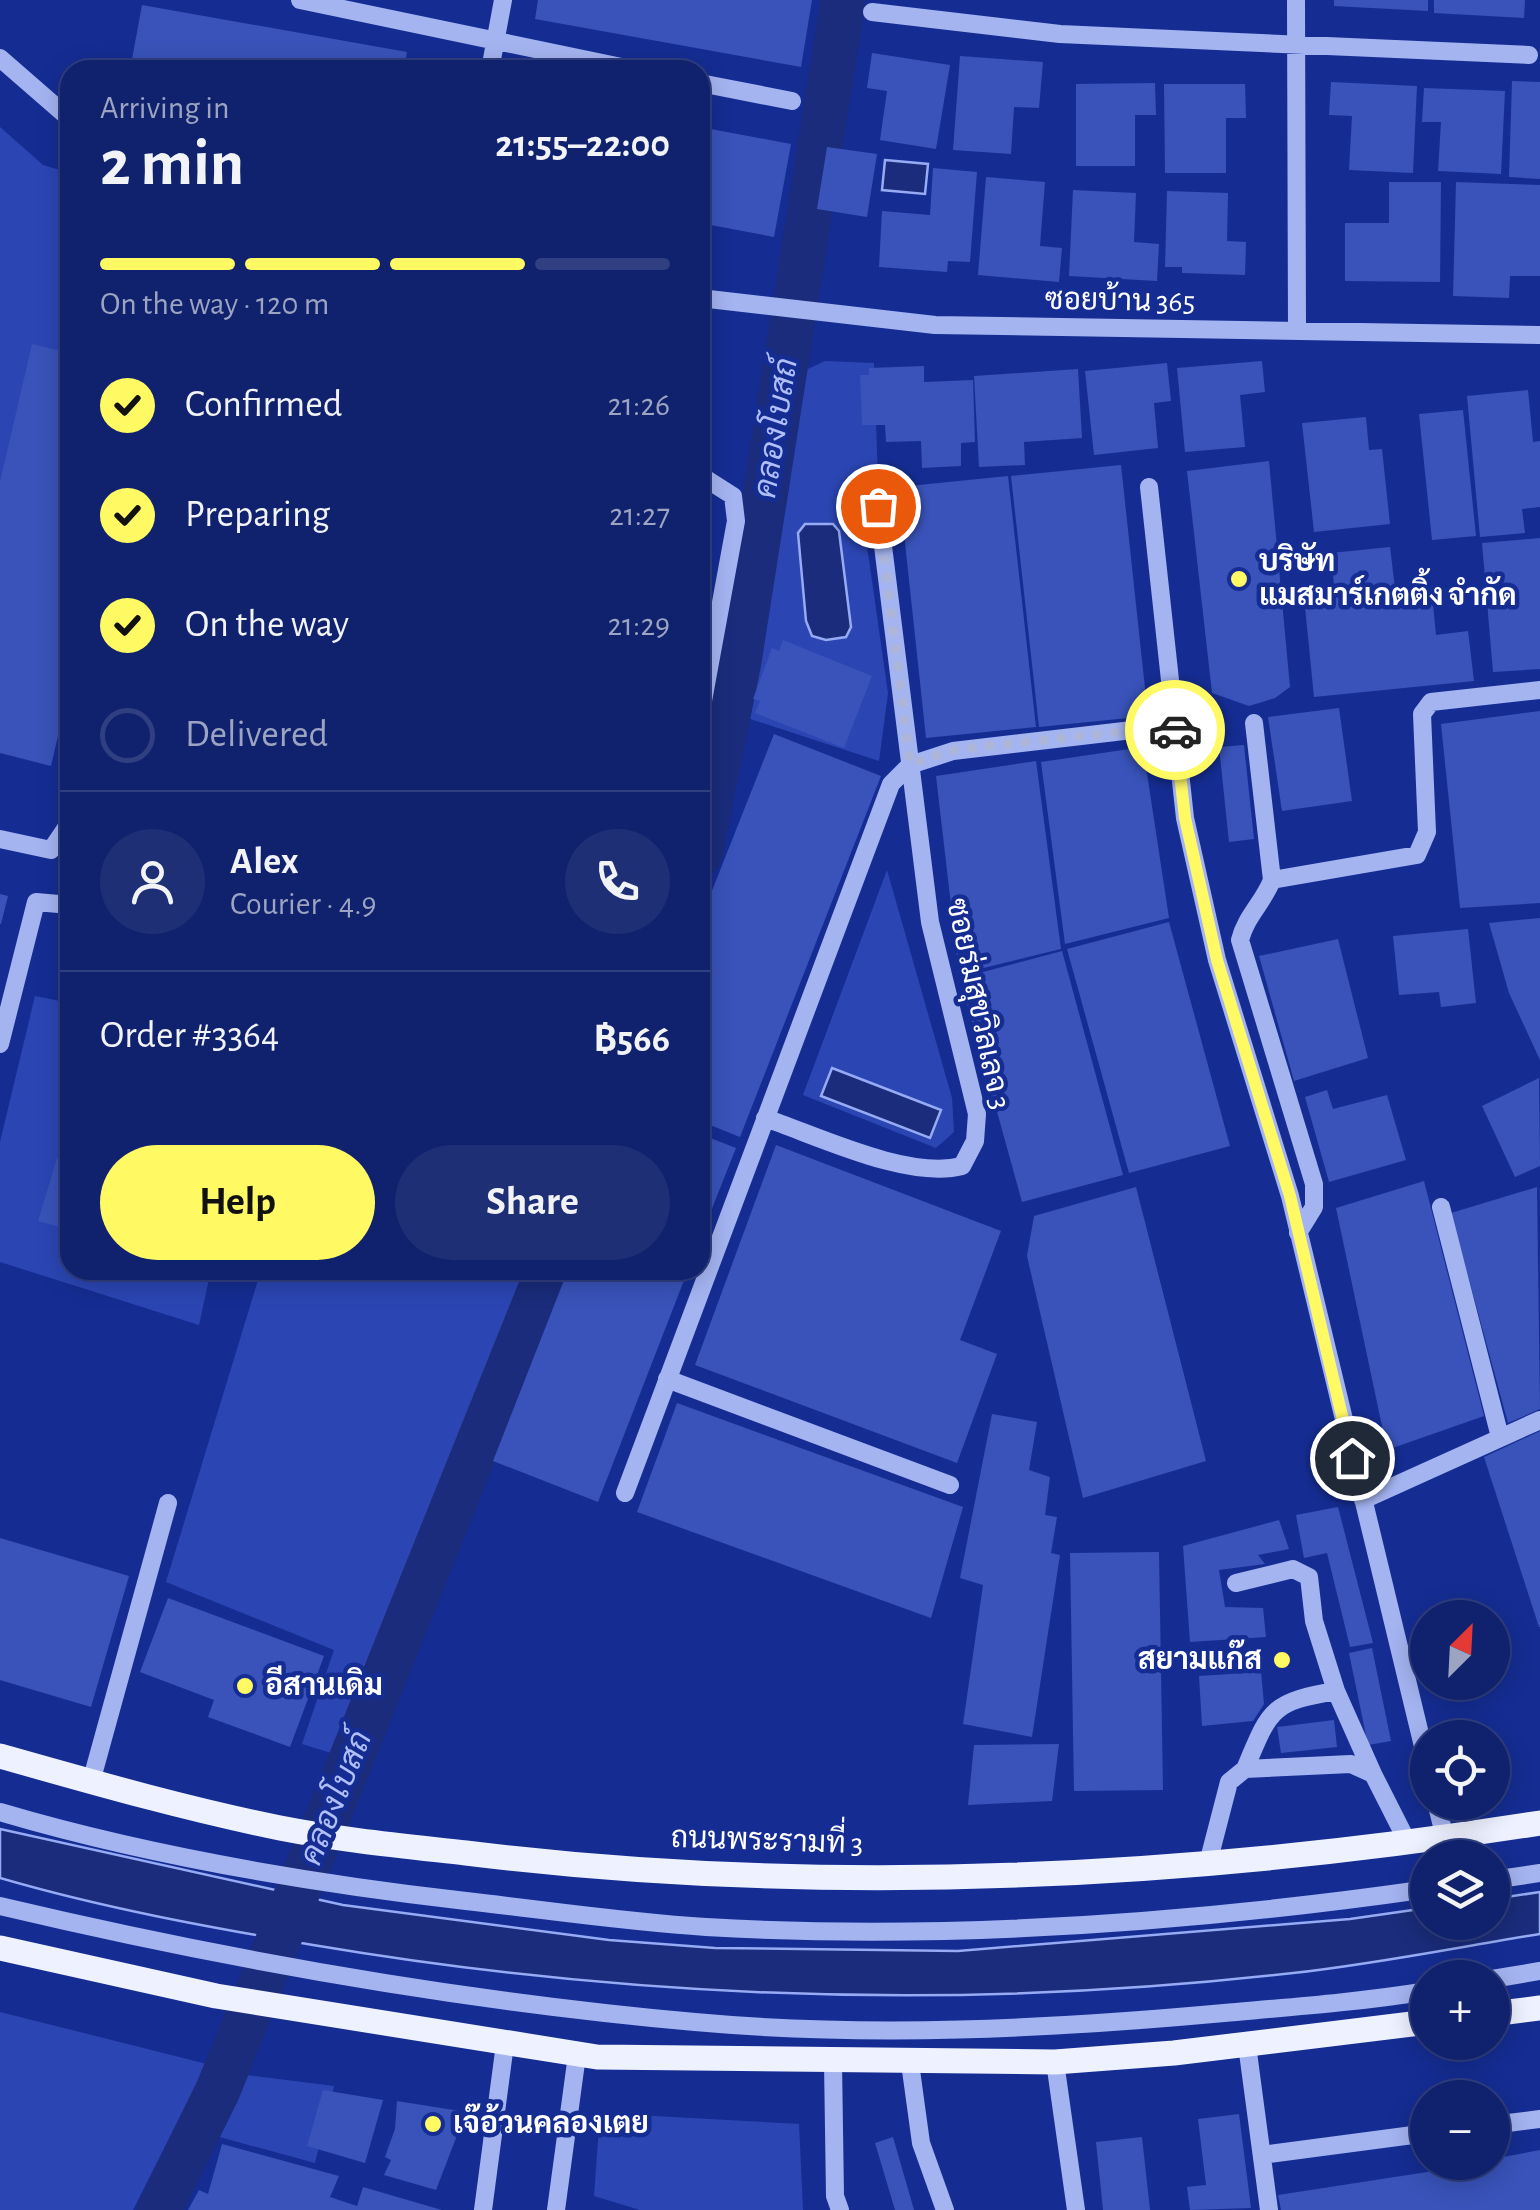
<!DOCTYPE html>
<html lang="en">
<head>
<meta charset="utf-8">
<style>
  :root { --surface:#10226e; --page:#1e2f76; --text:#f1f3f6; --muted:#9ca4c2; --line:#303f81; --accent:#fff964 }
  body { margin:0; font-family:"Alegreya Sans",Sarabun,sans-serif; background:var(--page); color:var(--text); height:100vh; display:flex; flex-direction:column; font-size:38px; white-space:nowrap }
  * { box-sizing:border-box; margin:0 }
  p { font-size:32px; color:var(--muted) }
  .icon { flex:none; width:55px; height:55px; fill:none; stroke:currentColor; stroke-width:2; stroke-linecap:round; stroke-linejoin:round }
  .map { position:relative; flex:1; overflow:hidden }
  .details { position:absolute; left:60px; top:60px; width:650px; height:1220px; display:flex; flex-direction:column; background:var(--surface); border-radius:30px; box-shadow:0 5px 25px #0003,0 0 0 2px var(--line) }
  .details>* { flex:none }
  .needle { width:65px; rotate:24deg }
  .fabs { position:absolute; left:1410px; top:1600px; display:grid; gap:20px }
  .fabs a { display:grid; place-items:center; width:100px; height:100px; border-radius:50%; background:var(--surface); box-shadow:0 5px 25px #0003,0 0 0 2px var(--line); font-size:50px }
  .pin { position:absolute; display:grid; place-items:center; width:85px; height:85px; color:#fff; margin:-42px; border:5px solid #fff; border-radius:50%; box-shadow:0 2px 10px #0007 }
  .courier { position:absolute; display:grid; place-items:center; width:100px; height:100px; margin:-50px; border:8px solid #fff964; border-radius:50%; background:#fff; color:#222; box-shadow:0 2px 12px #0007 }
  .summary em { font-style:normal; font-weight:700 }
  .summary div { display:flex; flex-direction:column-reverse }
  .summary { display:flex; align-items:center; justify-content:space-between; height:170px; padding:0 40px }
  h1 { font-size:65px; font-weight:700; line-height:75px }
  .bar { display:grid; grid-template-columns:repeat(4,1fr); gap:15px 10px; align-content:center; height:120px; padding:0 40px }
  .bar i { height:12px; border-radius:8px; background:var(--line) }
  .bar .selected { background:var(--accent) }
  .bar p { grid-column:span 4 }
  .line { display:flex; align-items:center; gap:25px; padding:0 40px; border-top:2px solid var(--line) }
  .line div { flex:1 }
  .round { display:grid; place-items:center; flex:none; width:105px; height:105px; border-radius:52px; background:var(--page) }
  ol { padding:0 40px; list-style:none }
  li { display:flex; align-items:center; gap:30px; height:110px }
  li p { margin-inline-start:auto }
  li .icon { padding:10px; border-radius:50%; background:var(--accent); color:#111; stroke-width:4 }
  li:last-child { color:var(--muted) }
  li i { width:55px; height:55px; border:5px solid var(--line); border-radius:50% }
  .action { display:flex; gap:20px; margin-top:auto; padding:20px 40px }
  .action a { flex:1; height:115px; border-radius:60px; background:var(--accent); color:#111; font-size:40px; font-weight:700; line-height:115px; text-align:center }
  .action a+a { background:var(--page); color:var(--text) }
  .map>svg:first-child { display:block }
</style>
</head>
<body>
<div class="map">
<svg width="1540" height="2210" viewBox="0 0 1540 2210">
  <rect width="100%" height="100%" fill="#152d93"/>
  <!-- green -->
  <path fill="#2b46b3" d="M 0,127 L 43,165 L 70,173 L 70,550 L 0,530 Z
    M 825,361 L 874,363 L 878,481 L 858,483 L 888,693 L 879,761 L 744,717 L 789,488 L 795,375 Z
    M 887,870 L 952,1098 L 954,1132 L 936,1148 L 803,1095 Z
    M 35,996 L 70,1003 L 70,1270 L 211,1270 L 199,1325 L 0,1262 L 0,1142 Z
    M 261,1270 L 533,1270 L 331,1753 L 302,1744 L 334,1650 L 166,1582 Z
    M 0,2012 L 207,2064 L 133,2210 L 0,2210 Z
    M 245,2075 L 334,2086 L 315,2163 L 216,2136 Z
    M 600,2113 L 799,2124 L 803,2210 L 640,2210 L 594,2196 Z"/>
  <!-- water -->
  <path fill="#1a2c7b" stroke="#96abf4" stroke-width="2.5" d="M 885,160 L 928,164 L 925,194 L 882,190 Z
    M 805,524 L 833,524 L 839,531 L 851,627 L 846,637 L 826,640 L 812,636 L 806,621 L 798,533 Z
    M 832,1068 L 941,1110 L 930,1138 L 821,1096 Z
    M 0,1829 L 343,1905 L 609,1940 L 715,1948 L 958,1951 L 1350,1919 L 1427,1908 L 1428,1922 L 1492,1922 L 1493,1899 L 1540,1892 L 1540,1934 C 1458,1947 1376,1964 1293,1973 C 964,2011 639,2000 313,1945 C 207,1927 103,1908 0,1878 Z"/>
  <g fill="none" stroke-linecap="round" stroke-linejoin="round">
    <!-- canal -->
    <path stroke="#1a2c7b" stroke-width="45" d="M 700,854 L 739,661 L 843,0
      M 159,2210 L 218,2090 L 548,1270"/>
  </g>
  <!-- building -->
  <path fill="#3953ba" d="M 538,0 L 812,0 L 801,67 L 535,19 Z
    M 1334,0 L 1428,0 L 1428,11 L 1334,6 Z
    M 1434,0 L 1525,0 L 1524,18 L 1434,13 Z
    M 142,5 L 407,52 L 404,70 L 130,70 Z
    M 872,53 L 950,65 L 936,149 L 880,140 L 887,91 L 867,88 Z
    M 960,56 L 1043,62 L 1039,108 L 1014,107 L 1011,154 L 953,150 Z
    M 1512,81 L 1540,82 L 1540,179 L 1509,177 Z
    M 1331,82 L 1417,86 L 1413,173 L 1349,170 L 1352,116 L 1329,115 Z
    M 1155,83 L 1156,115 L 1135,115 L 1135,166 L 1076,166 L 1076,84 Z
    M 1164,84 L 1245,84 L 1246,118 L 1226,118 L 1226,173 L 1165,173 Z
    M 1424,88 L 1505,91 L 1501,174 L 1438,171 L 1441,122 L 1422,122 Z
    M 700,127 L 791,144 L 774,237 L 700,223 Z
    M 827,147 L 877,154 L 867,217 L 817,209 Z
    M 933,168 L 977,172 L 970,262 L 948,261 L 947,272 L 879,267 L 882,211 L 930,215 Z
    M 986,177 L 1045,182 L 1040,246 L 1062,248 L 1059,282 L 978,275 Z
    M 1389,182 L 1441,182 L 1440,282 L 1345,281 L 1345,223 L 1389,223 Z
    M 1456,182 L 1540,185 L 1540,276 L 1510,276 L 1509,298 L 1453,296 Z
    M 1073,190 L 1136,193 L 1134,242 L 1159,244 L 1157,281 L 1069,276 Z
    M 1167,191 L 1228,193 L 1227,241 L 1246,242 L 1245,275 L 1182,273 L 1182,267 L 1165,267 Z
    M 32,344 L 70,353 L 70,685 L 51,766 L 0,753 L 0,482 Z
    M 1262,361 L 1265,392 L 1240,395 L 1245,447 L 1185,452 L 1177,368 Z
    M 1167,363 L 1171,401 L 1154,403 L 1158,448 L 1094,455 L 1085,371 Z
    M 924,366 L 924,382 L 973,380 L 975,442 L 961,443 L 961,466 L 922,468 L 921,441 L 886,442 L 885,425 L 862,425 L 860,375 L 869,375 L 869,368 Z
    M 1078,369 L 1082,438 L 1024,442 L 1025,465 L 979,467 L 974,376 Z
    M 1528,390 L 1533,442 L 1540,441 L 1540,507 L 1522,509 L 1525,533 L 1480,537 L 1467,396 Z
    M 1463,410 L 1476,536 L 1432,540 L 1419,414 Z
    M 1366,417 L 1369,450 L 1382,449 L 1390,524 L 1314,532 L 1302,423 Z
    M 1269,461 L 1290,687 L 1275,698 L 1249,706 L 1212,693 L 1187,471 Z
    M 1121,465 L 1148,716 L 1039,727 L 1011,476 Z
    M 1008,476 L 1036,727 L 926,738 L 899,487 Z
    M 1540,538 L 1540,669 L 1493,672 L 1482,543 Z
    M 1390,547 L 1395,588 L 1431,584 L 1436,635 L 1468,631 L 1474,681 L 1314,697 L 1303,587 L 1334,585 L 1331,553 Z
    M 783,640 L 872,676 L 844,748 L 755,713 L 760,701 L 753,699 L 772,648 L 779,651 Z
    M 1339,708 L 1352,801 L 1282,811 L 1268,717 Z
    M 1540,711 L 1540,903 L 1460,908 L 1441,724 Z
    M 774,734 L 881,776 L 740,1137 L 700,1121 L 700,921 Z
    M 1244,745 L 1254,839 L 1229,842 L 1219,747 Z
    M 1143,747 L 1169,918 L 1065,944 L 1041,762 Z
    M 1036,761 L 1061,949 L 959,974 L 936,776 Z
    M 0,894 L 8,896 L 1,924 L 0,924 Z
    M 1540,918 L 1540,1060 L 1509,993 L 1489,923 Z
    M 1169,922 L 1230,1146 L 1129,1173 L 1067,949 Z
    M 1468,929 L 1476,1003 L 1441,1007 L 1439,992 L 1399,995 L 1393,936 Z
    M 1338,939 L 1368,1058 L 1294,1081 L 1259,956 Z
    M 1062,951 L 1123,1175 L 1022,1202 L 960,978 Z
    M 1539,1078 L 1540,1166 L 1515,1177 L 1482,1106 Z
    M 1327,1090 L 1333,1109 L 1387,1095 L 1406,1160 L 1329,1182 L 1305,1097 Z
    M 700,1134 L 736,1148 L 700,1239 Z
    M 776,1145 L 1001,1231 L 960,1340 L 997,1354 L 957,1463 L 695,1365 Z
    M 57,1158 L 70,1162 L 70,1230 L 38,1221 Z
    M 1424,1181 L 1484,1416 L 1387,1450 L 1336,1208 Z
    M 1136,1187 L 1206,1461 L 1083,1498 L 1027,1256 L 1034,1216 Z
    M 1537,1187 L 1540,1409 L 1508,1423 L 1451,1213 Z
    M 568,1270 L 688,1270 L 598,1502 L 493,1461 Z
    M 677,1403 L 963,1507 L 931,1618 L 637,1512 Z
    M 992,1414 L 1037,1422 L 1029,1470 L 1050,1477 L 1045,1515 L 1057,1517 L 1051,1553 L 1060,1555 L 1032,1737 L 963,1724 L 983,1585 L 960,1578 Z
    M 1540,1431 L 1540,1627 L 1539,1627 L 1484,1457 Z
    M 1338,1507 L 1373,1643 L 1350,1647 L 1327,1553 L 1304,1558 L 1296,1515 Z
    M 1279,1520 L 1289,1549 L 1258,1555 L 1265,1564 L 1219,1570 L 1225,1607 L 1263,1608 L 1266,1637 L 1190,1642 L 1183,1546 Z
    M 0,1538 L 129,1576 L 91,1707 L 0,1680 Z
    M 1159,1552 L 1163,1790 L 1074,1791 L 1070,1553 Z
    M 168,1598 L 324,1656 L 290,1747 L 208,1717 L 214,1700 L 140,1672 Z
    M 1372,1648 L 1391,1741 L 1368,1745 L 1349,1653 Z
    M 1261,1672 L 1264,1704 L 1253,1721 L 1202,1726 L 1199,1676 Z
    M 1334,1720 L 1337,1747 L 1281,1753 L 1277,1727 Z
    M 1059,1744 L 1052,1801 L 968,1805 L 974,1745 Z
    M 323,2090 L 383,2100 L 365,2163 L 307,2146 Z
    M 397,2101 L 466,2112 L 436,2190 L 384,2175 L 391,2160 L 385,2157 L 395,2129 Z
    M 1239,2114 L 1251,2208 L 1190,2210 L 1187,2187 L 1206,2185 L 1198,2119 Z
    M 893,2137 L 914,2210 L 895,2210 L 875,2143 Z
    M 1142,2137 L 1150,2210 L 1103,2210 L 1096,2142 Z
    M 222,2144 L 339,2176 L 330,2197 L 357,2206 L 363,2187 L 442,2210 L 188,2210 L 199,2190 L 208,2194 Z
    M 1540,2150 L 1540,2210 L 1281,2210 L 1278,2195 L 1492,2162 L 1492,2159 Z"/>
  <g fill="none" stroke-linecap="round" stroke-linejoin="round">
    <!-- minor -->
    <path stroke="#a4b4f1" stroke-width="18" d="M 300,0 L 636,70
      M 1296,0 L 1297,331
      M 872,12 L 1060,34 L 1529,55
      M 0,58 L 70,119
      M 490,70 L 503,0
      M 700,83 L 792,101
      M 700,298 L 935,325 L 1540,335
      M 700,475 L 733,496 L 736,521 L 700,717
      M 1149,487 L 1185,818 L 1217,960 L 1290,1196 L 1428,1767
      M 1254,723 L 1272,880 C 1263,903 1246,916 1240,940 L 1314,1184 L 1314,1207 L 1298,1233
      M 0,839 L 51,850 L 70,822
      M 1272,880 L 1417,855 L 1427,832 L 1422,714 L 1431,702 L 1540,690
      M 0,1044 L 36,902 L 70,905
      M 765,1118 C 818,1136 908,1180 962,1166 L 975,1141 L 977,1114 L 930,922 L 878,506
      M 1441,1207 L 1500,1437
      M 667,1379 L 950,1485
      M 625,1493 L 891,784 L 910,765 L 953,751 L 1175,725
      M 1363,1500 L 1540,1420
      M 1236,1583 L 1293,1569 L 1309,1577 L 1314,1621 L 1336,1691
      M 1245,1769 C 1270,1710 1270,1702 1336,1691 L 1373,1774
      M 91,1782 L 168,1503
      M 1436,1802 L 1445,1838
      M 0,1812 C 152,1857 309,1883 466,1901 C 546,1910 625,1922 706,1927 C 945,1941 1190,1923 1428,1889
      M 1208,1863 L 1229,1782 L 1245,1769 L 1351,1764 L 1373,1774 L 1408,1843
      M 1492,1880 L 1540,1873
      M 0,1906 C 228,1960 461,2001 695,2022 C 870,2038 1049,2029 1224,2013 C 1292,2007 1360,2002 1428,1991
      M 1492,1979 L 1540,1971
      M 1247,2045 L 1269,2210
      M 833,2062 L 835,2196 L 840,2210
      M 1055,2062 L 1076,2210
      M 910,2063 L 921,2143 L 945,2210
      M 1492,2125 L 1540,2119
      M 1262,2155 L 1428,2133
      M 483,2210 L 505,2044
      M 556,2210 L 577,2055"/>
    <!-- major -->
    <path stroke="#eef1ff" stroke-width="25" d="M 0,1756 C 92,1782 186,1809 280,1828 C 341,1840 404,1846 466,1853 C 822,1897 1186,1879 1540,1823
      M 0,1948 L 216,1996 L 597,2057 L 1055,2062 L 1174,2053 L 1428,2022
      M 1492,2014 L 1540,2008"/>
  </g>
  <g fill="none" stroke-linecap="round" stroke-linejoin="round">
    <!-- done -->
    <path stroke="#adb6d9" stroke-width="10" stroke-dasharray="0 18" d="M 878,506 L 910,764 L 953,750 L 1175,726 L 1175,730"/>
    <!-- route -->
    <path stroke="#fff964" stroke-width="12" d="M 1175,730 L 1185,818 L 1217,960 L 1290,1196 L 1352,1458"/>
  </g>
  <!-- markers -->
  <g fill="#fff964" stroke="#152d93" stroke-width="4">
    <circle cx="1239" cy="579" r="10"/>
    <circle cx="1282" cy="1660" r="10"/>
    <circle cx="245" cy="1686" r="10"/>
    <circle cx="433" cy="2124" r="10"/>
  </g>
  <g text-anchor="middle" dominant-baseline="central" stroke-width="9" stroke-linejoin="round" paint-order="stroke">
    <!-- street labels -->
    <g font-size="30" fill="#fff" stroke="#152d93">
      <text transform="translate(1120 301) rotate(1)">ซอยบ้าน 365</text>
      <text transform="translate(978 1004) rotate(78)">ซอยร่มสุขวิลเลจ 3</text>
      <text transform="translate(767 1841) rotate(2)">ถนนพระรามที่ 3</text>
    </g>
    <!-- poi labels -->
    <g font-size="30" font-weight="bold" fill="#fff" stroke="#152d93" text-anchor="start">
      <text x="1259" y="562">บริษัท<tspan x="1259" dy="34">แมสมาร์เกตติ้ง จำกัด</tspan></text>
      <text x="1262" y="1660" text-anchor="end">สยามแก๊ส</text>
      <text x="265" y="1686">อีสานเดิม</text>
      <text x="453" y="2124">เจ๊อ้วนคลองเตย</text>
    </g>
    <!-- water labels -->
    <g font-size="32" font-style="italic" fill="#b0bff8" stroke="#152d93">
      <text transform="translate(776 428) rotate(-81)">คลองโบสถ์</text>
      <text transform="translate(336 1798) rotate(-68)">คลองโบสถ์</text>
    </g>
  </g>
</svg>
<div class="fabs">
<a><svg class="needle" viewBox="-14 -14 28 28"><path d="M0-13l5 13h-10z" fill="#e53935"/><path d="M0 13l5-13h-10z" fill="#9ca4c2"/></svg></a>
<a><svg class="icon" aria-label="locate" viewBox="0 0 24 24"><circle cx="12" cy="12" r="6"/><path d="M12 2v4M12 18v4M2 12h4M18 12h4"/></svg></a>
<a><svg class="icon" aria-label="layers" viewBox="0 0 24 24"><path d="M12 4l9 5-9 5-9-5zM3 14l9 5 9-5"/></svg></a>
<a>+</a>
<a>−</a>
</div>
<div class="pin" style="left:878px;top:506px;background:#ea580c"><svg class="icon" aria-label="bag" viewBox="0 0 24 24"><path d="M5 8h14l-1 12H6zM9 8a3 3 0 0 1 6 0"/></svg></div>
<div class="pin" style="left:1352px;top:1458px;background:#1f2937"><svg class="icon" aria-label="home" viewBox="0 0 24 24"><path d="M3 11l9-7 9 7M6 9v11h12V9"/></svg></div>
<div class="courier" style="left:1175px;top:730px"><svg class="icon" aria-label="car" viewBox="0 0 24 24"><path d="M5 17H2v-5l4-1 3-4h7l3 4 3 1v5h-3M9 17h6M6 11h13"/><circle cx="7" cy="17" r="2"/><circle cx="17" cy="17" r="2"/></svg></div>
<section class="details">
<div class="summary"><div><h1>2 min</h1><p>Arriving in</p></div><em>21:55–22:00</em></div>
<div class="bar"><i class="selected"></i><i class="selected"></i><i class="selected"></i><i></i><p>On the way · 120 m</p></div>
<ol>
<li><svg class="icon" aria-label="check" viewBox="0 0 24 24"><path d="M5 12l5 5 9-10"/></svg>Confirmed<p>21:26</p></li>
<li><svg class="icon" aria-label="check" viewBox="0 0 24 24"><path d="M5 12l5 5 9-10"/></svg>Preparing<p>21:27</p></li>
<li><svg class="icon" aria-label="check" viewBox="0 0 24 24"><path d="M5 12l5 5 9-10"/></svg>On the way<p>21:29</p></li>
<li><i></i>Delivered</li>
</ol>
<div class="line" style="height:180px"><a class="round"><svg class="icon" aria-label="person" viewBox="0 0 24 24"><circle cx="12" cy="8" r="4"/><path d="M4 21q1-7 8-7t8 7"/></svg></a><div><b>Alex</b><p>Courier · 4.9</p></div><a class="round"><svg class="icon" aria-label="phone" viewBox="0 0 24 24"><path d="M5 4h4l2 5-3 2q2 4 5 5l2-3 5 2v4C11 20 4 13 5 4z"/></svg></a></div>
<div class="line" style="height:130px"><div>Order #3364</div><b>฿566</b></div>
<div class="action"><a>Help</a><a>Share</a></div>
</section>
</div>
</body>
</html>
